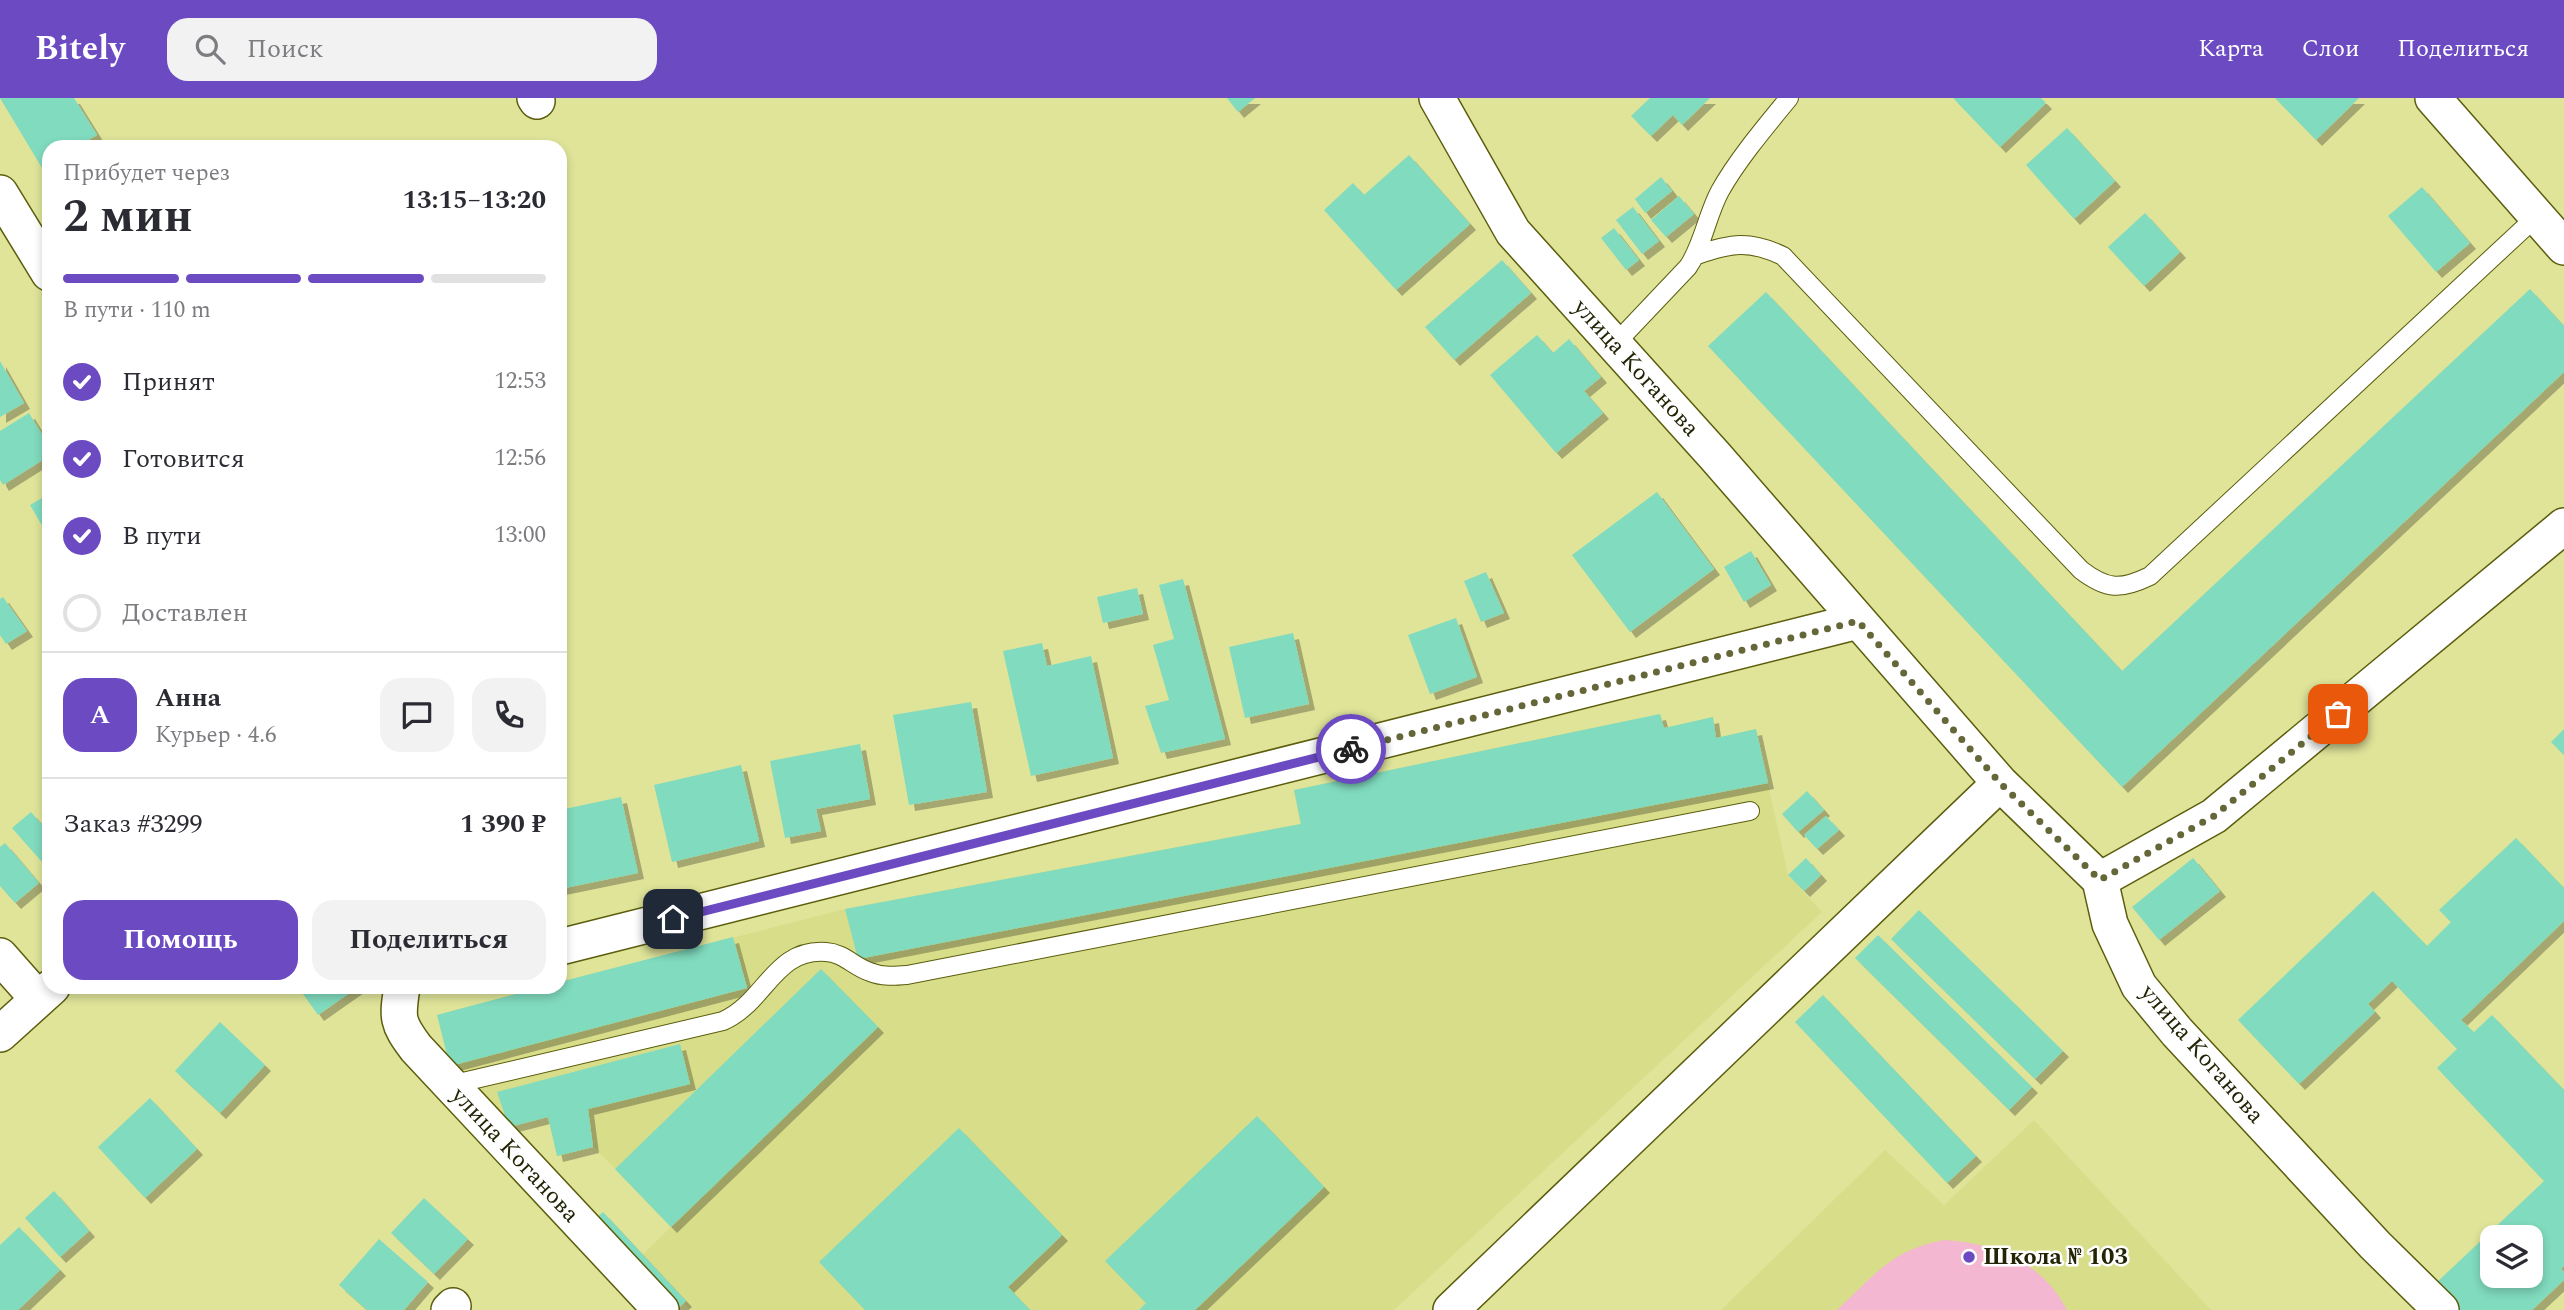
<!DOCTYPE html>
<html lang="ru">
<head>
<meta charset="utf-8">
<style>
  :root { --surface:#fff; --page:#f2f2f3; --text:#2b2b33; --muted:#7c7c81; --line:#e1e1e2; --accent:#6b4ac2 }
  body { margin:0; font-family:Spectral,serif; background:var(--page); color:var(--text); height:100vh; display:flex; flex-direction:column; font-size:26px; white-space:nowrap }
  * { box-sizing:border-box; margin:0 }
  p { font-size:23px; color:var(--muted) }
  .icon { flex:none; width:38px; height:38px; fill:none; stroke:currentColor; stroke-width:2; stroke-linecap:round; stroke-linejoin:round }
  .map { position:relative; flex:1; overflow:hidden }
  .drawer { position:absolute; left:42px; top:42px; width:525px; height:854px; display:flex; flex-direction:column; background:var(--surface); border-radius:21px; box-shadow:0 4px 10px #0003 }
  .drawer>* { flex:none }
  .controls { position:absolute; left:2480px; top:1127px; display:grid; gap:14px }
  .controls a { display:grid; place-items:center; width:63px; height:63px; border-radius:14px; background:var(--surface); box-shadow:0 4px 10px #0003; font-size:35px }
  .pin { position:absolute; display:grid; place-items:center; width:60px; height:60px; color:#fff; margin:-30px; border-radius:14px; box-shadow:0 4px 10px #0006 }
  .courier { position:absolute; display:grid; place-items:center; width:70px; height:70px; margin:-35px; border:5px solid #6b4ac2; border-radius:50%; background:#fff; color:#222; box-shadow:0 2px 9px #0007 }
  .summary em { font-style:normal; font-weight:700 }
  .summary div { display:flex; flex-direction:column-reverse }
  .summary { display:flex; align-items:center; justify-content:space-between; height:119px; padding:0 21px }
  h1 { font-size:46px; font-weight:700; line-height:52px }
  .bar { display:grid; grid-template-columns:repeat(4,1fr); gap:10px 7px; align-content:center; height:84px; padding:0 21px }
  .bar i { height:9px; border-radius:5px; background:var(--line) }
  .bar .on { background:var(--accent) }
  .bar p { grid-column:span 4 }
  .line { display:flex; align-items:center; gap:18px; padding:0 21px; border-top:2px solid var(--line) }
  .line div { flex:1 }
  .round { display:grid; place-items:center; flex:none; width:74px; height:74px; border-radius:21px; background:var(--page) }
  ol { padding:0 21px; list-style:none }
  li { display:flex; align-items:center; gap:21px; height:77px }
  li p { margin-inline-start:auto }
  li .icon { padding:7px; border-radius:50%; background:var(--accent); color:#fff; stroke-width:4 }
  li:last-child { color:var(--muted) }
  li i { width:38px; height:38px; border:4px solid var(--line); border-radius:50% }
  .cta { display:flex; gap:14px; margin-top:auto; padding:14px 21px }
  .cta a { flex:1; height:80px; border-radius:21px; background:var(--accent); color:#fff; font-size:28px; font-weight:700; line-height:80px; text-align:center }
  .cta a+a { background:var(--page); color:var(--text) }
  header { display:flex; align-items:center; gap:42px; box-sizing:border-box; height:98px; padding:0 35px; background:var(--accent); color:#fff }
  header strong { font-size:33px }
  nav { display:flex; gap:38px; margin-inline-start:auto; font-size:24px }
  .search { width:490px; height:63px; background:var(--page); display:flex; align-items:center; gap:18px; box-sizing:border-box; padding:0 24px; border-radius:21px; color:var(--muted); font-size:26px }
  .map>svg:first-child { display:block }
</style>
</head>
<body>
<header>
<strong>Bitely</strong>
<div class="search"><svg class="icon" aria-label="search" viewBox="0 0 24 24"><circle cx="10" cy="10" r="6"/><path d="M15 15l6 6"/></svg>Поиск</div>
<nav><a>Карта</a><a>Слои</a><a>Поделиться</a></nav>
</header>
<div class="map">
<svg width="2564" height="1212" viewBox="0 0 2564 1212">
  <defs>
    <filter id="shadow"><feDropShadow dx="6" dy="6" stdDeviation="0" flood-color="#0004"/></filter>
  </defs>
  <rect width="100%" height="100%" fill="#dfe499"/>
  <!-- built -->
  <path fill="#d8dd89" d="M 1660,616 L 1665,630 L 1713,619 L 1717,640 L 1756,631 L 1788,777 L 1822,814 L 1394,1212 L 690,1212 L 640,1159 L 671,1129 L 594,1049 L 557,1058 L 548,1019 L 509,1029 L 450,968 L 437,917 L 542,889 L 560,889 L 560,884 L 845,811 L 1300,726 L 1294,692 Z
    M 2034,1022 L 2211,1212 L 1721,1212 L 1885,1052 L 1944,1107 Z"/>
  <!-- park -->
  <path fill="#f4b7d1" d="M 1944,1142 C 1995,1145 2042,1164 2067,1212 L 1837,1212 C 1875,1177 1891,1152 1944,1142 Z"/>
  <!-- building -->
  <path fill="#81dbbe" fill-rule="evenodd" filter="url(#shadow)" d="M 0,0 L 74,0 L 97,37 L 76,49 L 49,49 L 49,66 L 42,70 Z
    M 1227,0 L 1255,0 L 1238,14 Z
    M 1650,0 L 1710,0 L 1682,27 L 1673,17 L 1651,38 L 1631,18 Z
    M 1953,0 L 2041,0 L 2046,5 L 2000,49 Z
    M 2275,0 L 2359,0 L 2316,42 Z
    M 2067,30 L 2115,83 L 2074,121 L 2026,67 Z
    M 1409,57 L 1470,126 L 1396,192 L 1324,112 L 1353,85 L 1364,97 Z
    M 1661,79 L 1672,93 L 1645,115 L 1635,101 Z
    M 2422,89 L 2470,145 L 2436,174 L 2388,118 Z
    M 1679,98 L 1694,116 L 1666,139 L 1651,122 Z
    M 1633,109 L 1659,143 L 1642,156 L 1616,122 Z
    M 2145,115 L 2180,154 L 2144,188 L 2108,149 Z
    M 1614,130 L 1639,162 L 1626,172 L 1601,140 Z
    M 1502,162 L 1531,195 L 1454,262 L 1425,229 Z
    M 2530,191 L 2564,228 L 2564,274 L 2122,689 L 1708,248 L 1766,194 L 2122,573 Z
    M 1537,237 L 1553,255 L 1569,241 L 1601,279 L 1584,293 L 1603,315 L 1556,355 L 1490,277 Z
    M 0,263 L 24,305 L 0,319 Z
    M 29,315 L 49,348 L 49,358 L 3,387 L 0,382 L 0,333 Z
    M 1657,394 L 1714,471 L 1630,534 L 1572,457 Z
    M 49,396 L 49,434 L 47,436 L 30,407 Z
    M 1751,453 L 1771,487 L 1744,504 L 1724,469 Z
    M 1486,474 L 1504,515 L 1481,524 L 1464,483 Z
    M 1183,481 L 1225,641 L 1161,655 L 1145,608 L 1169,602 L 1153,547 L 1174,541 L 1159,487 Z
    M 1137,490 L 1143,516 L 1103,525 L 1097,499 Z
    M 3,499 L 27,533 L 6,546 L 0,537 L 0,501 Z
    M 1456,520 L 1477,579 L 1430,596 L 1408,537 Z
    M 1293,535 L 1309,606 L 1245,620 L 1229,549 Z
    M 1042,545 L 1047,568 L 1091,558 L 1113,660 L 1031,678 L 1003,553 Z
    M 971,604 L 987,694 L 909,707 L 893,617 Z
    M 1660,616 L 1664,630 L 1713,619 L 1716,640 L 1756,631 L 1768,685 L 858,861 L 845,811 L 1301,726 L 1294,692 Z
    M 2564,631 L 2564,657 L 2551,644 Z
    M 860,646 L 870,701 L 816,711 L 821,733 L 785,740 L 770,663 Z
    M 741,667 L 759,743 L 672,764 L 654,687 Z
    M 1807,693 L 1824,712 L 1798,734 L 1782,716 Z
    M 621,699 L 638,775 L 560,791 L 560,712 Z
    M 31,714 L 49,735 L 49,757 L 42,764 L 12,730 Z
    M 1826,718 L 1839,732 L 1817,751 L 1804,737 Z
    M 2516,740 L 2564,790 L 2564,823 L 2461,922 L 2474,934 L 2492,917 L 2564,992 L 2564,1168 L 2561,1171 L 2564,1174 L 2564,1182 L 2532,1212 L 2458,1212 L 2434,1187 L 2544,1083 L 2437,970 L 2457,951 L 2392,883 L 2368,906 L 2375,914 L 2299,986 L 2238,922 L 2373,793 L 2427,848 L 2451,824 L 2439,812 ZM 2492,1139 L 2530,1139 L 2530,1178 L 2492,1178 Z
    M 5,745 L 39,785 L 15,805 L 0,788 L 0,749 Z
    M 1806,760 L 1821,777 L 1804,793 L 1788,777 Z
    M 2193,760 L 2220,793 L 2159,842 L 2132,809 Z
    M 1919,812 L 2063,953 L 2035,981 L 1891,841 Z
    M 1878,837 L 2032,989 L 2009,1012 L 1855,860 Z
    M 733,839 L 747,890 L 450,968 L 437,917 L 542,889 L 560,889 L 560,884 Z
    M 821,871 L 878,929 L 671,1129 L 615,1071 Z
    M 298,889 L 358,889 L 318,917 Z
    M 1823,897 L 1976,1058 L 1947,1085 L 1795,924 Z
    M 220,924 L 265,967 L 220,1015 L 175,973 Z
    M 680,946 L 690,986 L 588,1011 L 593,1049 L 557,1058 L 548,1019 L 509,1029 L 497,994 Z
    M 150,1000 L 197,1051 L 145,1100 L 98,1049 Z
    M 1257,1018 L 1324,1089 L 1195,1212 L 1139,1212 L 1146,1205 L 1105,1163 Z
    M 959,1030 L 1062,1137 L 1008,1189 L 1030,1212 L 865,1212 L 819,1164 Z
    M 54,1093 L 89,1133 L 60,1159 L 25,1120 Z
    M 424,1100 L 468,1141 L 434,1176 L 391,1135 Z
    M 603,1114 L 686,1203 L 676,1212 L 580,1135 Z
    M 19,1129 L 60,1172 L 18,1212 L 0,1212 L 0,1147 Z
    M 379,1141 L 428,1184 L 404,1212 L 367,1212 L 339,1187 Z"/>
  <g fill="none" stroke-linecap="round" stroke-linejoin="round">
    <!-- lane casing -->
    <g stroke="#5b5d0c" stroke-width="20">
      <path id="lane" d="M 1697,157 C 1731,145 1750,142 1783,158 L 2081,472 C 2107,492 2121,492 2150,478 L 2537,118
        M 1615,246 L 1688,169 C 1703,147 1707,117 1720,93 C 1738,61 1766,28 1789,0
        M 450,987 L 723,923 C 766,904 774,850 826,854 C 844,855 854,869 870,874 C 882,879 895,878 907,877 L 1750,713"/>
    </g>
    <!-- street casing -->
    <g stroke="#5b5d0c" stroke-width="38">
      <path id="street" d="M 535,0 L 537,3
        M 1437,0 L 1513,134 L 1715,358 L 2000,685 L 2100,782 L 2110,826 L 2139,888 L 2177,934 L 2375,1147 L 2441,1212
        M 2433,0 L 2564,149
        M 0,95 L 49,175
        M 2100,782 L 2214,718 L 2564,428
        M 560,849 L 1858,523
        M 0,858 L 38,901
        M 402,889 C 397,920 397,925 416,950 L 661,1212
        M 0,936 L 52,889
        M 449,1212 L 453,1208
        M 1451,1212 L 2000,685"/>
    </g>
    <!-- lane -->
    <use href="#lane" stroke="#fff" stroke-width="18"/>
    <!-- street -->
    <use href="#street" stroke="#fff" stroke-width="35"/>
  </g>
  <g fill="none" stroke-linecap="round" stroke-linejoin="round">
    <!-- done -->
    <path stroke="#656739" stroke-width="7" stroke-dasharray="0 12.6" d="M 1351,651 L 1858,523 L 2000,685 L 2100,782 L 2214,718 L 2338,616"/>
    <!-- route -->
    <path stroke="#6b4ac2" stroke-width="9" d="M 673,821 L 1351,651"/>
  </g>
  <!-- markers -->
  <circle fill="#6b4ac2" stroke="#fefefe" stroke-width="2.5" cx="1969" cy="1159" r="7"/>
  <g text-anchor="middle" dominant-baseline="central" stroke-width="5" stroke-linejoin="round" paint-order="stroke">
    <!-- street labels -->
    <g font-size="24" fill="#232405" stroke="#fefefe">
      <text transform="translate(1636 270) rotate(48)">улица Коганова</text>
      <text transform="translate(2202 956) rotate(49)">улица Коганова</text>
      <text transform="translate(515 1057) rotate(47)">улица Коганова</text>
    </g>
    <!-- poi labels -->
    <g font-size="24" font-weight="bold" fill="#232405" stroke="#fefefe" text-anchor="start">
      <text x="1983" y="1159">Школа № 103</text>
    </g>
  </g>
</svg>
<div class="controls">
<a><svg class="icon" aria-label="layers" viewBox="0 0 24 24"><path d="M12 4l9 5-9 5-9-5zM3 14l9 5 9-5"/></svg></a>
</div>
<div class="pin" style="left:2338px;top:616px;background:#ea580c"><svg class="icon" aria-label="bag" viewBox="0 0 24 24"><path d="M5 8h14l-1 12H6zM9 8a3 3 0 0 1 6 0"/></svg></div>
<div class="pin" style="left:673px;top:821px;background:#1f2937"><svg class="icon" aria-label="home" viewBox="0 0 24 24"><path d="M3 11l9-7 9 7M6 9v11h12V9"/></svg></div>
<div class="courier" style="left:1351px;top:651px"><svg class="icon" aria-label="bike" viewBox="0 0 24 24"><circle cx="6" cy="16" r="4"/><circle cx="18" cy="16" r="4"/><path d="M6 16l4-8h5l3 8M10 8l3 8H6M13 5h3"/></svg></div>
<section class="drawer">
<div class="summary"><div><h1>2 мин</h1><p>Прибудет через</p></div><em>13:15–13:20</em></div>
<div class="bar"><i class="on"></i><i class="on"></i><i class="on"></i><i></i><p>В пути · 110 m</p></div>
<ol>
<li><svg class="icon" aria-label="check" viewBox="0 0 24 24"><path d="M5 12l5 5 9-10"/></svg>Принят<p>12:53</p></li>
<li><svg class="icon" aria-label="check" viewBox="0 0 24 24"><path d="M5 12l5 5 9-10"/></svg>Готовится<p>12:56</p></li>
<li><svg class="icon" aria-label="check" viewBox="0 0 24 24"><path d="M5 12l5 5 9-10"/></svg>В пути<p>13:00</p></li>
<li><i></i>Доставлен</li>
</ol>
<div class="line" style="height:126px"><b class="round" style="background:var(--accent);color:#fff">А</b><div><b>Анна</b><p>Курьер · 4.6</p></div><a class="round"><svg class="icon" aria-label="chat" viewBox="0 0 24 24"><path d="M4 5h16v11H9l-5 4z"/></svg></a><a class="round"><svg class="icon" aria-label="phone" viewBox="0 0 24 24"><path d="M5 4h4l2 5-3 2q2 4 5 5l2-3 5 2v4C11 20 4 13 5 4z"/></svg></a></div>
<div class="line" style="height:91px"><div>Заказ #3299</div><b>1 390 ₽</b></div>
<div class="cta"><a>Помощь</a><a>Поделиться</a></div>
</section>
</div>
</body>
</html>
